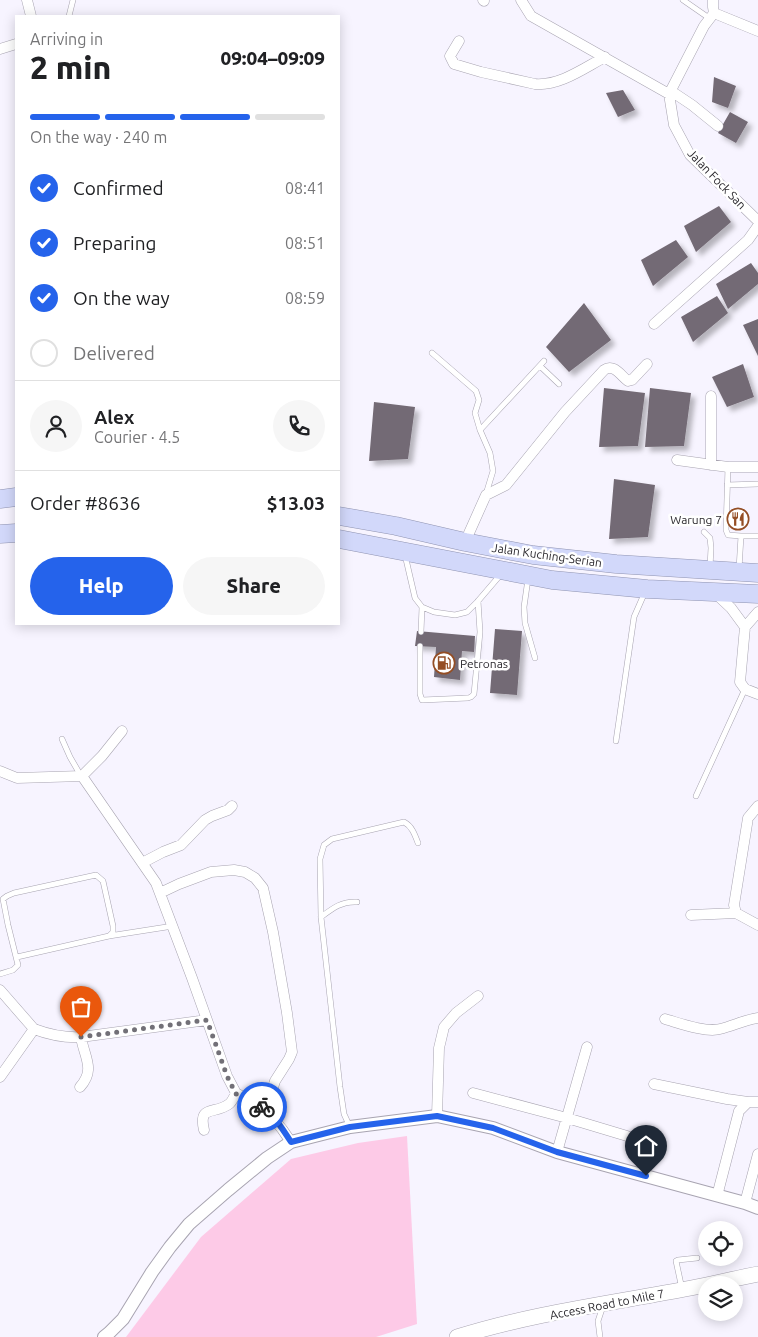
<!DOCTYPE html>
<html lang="en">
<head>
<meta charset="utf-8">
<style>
  :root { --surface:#fff; --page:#f6f6f6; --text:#202124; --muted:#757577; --line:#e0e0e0; --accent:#2563eb }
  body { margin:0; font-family:Ubuntu,sans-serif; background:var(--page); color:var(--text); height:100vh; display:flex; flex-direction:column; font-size:19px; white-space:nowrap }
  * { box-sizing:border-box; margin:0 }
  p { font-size:16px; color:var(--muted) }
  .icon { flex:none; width:28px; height:28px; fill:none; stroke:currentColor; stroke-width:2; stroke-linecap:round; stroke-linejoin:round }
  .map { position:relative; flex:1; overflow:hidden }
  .sheet { position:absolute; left:15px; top:15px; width:325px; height:610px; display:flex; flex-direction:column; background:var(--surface); border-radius:0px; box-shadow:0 2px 12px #0003 }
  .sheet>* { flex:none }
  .buttons { position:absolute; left:698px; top:1221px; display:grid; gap:10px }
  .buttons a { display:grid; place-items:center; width:45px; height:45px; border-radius:50%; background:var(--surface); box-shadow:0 2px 12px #0003; font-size:25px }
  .pin { position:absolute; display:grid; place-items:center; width:42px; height:42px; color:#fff; margin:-51px -21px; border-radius:50% 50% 50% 0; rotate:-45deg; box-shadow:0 0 5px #0007 }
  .pin .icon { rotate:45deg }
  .courier { position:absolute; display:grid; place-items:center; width:50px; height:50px; margin:-25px; border:4px solid #2563eb; border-radius:50%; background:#fff; color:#222; box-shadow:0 1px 6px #0007 }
  .head em { font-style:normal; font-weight:800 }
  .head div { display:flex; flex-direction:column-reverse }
  .head { display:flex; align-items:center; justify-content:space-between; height:85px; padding:0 15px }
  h1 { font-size:32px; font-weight:800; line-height:38px }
  .bar { display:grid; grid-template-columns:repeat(4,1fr); gap:8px 5px; align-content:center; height:60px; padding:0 15px }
  .bar i { height:6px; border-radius:4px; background:var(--line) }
  .bar .active { background:var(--accent) }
  .bar p { grid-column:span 4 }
  .line { display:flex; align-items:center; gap:12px; padding:0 15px; border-top:1px solid var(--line) }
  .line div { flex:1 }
  .round { display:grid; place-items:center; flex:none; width:52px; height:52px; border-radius:26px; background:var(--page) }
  ol { padding:0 15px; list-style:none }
  li { display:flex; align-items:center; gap:15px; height:55px }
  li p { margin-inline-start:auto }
  li .icon { padding:5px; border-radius:50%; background:var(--accent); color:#fff; stroke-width:4 }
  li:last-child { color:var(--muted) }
  li i { width:28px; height:28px; border:2px solid var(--line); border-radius:50% }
  .cta { display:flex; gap:10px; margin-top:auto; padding:10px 15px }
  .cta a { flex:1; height:58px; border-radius:30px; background:var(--accent); color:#fff; font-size:20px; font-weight:800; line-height:58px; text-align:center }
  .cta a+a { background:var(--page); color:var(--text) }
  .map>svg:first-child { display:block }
</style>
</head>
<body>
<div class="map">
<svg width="758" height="1337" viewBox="0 0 758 1337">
  <defs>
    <filter id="shadow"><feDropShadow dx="4.5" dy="4.5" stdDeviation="2.5" flood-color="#0004"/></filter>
  </defs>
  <rect width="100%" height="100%" fill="#f7f4ff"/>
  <!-- green -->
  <path fill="#fdcae7" d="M 407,1136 L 417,1324 L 376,1337 L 126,1337 L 201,1237 L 291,1159 L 358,1143 Z"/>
  <!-- building -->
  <path fill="#736a74" filter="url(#shadow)" d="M 714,77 L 736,86 L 728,108 L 712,102 Z
    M 623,90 L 635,110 L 618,117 L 606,93 Z
    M 730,112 L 748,122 L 736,143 L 718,133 Z
    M 719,206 L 731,222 L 696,252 L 684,226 Z
    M 676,240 L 688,257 L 653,286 L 641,260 Z
    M 751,263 L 758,273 L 758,284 L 728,309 L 716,284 Z
    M 717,296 L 728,313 L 693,342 L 681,317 Z
    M 584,303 L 611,340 L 569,372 L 546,347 Z
    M 758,319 L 758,356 L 743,325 Z
    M 743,364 L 754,397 L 727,407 L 712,377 Z
    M 604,388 L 645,393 L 638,446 L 599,447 Z
    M 650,388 L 691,393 L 684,446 L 645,447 Z
    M 374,402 L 415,407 L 408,459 L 369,461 Z
    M 614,479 L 655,485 L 648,537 L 609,539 Z
    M 495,629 L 522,631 L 517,695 L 490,693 Z
    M 417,631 L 475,636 L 474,652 L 462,651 L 460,680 L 434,677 L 436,647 L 415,646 Z"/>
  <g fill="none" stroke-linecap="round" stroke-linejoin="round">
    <!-- service casing -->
    <g stroke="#a8a4b1" stroke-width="6">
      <path id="service" d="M 683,0 L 709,18
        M 69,16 L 73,0
        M 432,353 L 476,391 L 479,400 L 475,413 L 480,430 L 490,453 L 493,471 L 486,494
        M 540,366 L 559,384
        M 480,430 L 544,361
        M 728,467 L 726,530 L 728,535 L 741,536
        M 727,485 L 758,484
        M 704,532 L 710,538 L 711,548 L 710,567
        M 405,555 L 415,598 L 422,607 L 434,612 L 455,615 L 467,612 L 478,601 L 502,573
        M 739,569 L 741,536 L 758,536
        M 528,579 L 524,607 L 525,623 L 535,658
        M 421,632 L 422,607
        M 420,646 L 420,694 L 422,700 L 468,698 L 471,697 L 474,694 L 480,632 L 478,601
        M 62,739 L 70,757 L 81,776
        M 616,741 L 634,617 L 645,592
        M 696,796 L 745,689
        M 321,917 C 333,908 342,901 357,902
        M 17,957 L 109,936 L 173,926
        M 0,974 L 13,970 L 18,965 L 8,925 L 3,899 L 7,896 L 14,893 L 96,875 L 103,881 L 113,926 L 113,932 L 109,936
        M 350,1127 L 344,1114 L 340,1087 L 321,917 L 320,859 L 324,845 L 332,839 L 404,822 C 412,826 415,835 418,843
        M 682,1289 L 676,1261 L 678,1260 L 697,1258
        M 600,1337 L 598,1321 L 603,1306"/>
    </g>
    <!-- minor casing -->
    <g stroke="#a8a4b1" stroke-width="11">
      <path id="minor" d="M 27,0 L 31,16
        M 483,0 L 484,1
        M 521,0 L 531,16 L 669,94
        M 713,0 L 713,7 L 714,13 L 704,26 L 669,94 L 674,125 L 690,155 L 758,221
        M 714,13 L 758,31
        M 459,41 L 450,56 L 454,64 L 481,72 L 535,84 C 560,86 584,68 605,57
        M 0,49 L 16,44
        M 671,91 L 692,105 L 718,126
        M 654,324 L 748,240 L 758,226
        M 677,460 L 728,467 L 758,467
        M 711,465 L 711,396
        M 465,542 L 486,495 L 506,485 L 565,412 L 604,370 C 614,363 621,376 628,381 L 632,380 L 647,364
        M 714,592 L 731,608 L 745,627
        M 758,612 L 745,627 L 740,682 L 745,689 L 758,694
        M 0,771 L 17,778 L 82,776 L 156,883 L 192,978 L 227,1076 L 236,1093 L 266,1110 L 282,1129 L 291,1142
        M 82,776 L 102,756 L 122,731
        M 142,863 L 163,852 L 181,845 L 205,820 L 212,816 L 228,810 L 232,806
        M 160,893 L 179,884 L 211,872 L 234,870 L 245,872 L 255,878 L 263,888 L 273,932 L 287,1013 L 292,1052 L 289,1059 L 275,1081 L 266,1110
        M 736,913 L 734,905 L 748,818 L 758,806
        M 691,915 L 736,913 L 758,925
        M 0,990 L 34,1029
        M 665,1019 C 679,1023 706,1033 720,1029 C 733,1026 744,1020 758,1018
        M 0,1077 L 34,1029 C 50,1035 64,1038 81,1037 L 207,1020
        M 654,1084 L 727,1099 L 748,1102
        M 80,1087 C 96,1069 84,1057 81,1037
        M 473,1093 L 567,1118 L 627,1136
        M 437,1116 L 439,1048 L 444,1027 L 456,1013 L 478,996
        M 204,1130 C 198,1104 215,1115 229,1104 C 232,1102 234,1097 236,1093
        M 557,1152 L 587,1047
        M 717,1196 L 739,1111 L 748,1102 L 758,1102
        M 745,1203 L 758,1154"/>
    </g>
    <!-- tertiary casing -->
    <g stroke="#a8a4b1" stroke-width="14">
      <path id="tertiary" d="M 104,1337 L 109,1333 L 123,1319 L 152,1272 L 170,1247 L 189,1224 L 228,1190 L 267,1158 L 291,1142 L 350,1127 L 437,1116 L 493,1128 L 557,1152 L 745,1203 L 758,1208"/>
    </g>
    <!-- secondary casing -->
    <g stroke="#a8a4b1" stroke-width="16">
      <path id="secondary" d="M 457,1337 C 533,1313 613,1303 691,1288 C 713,1284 736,1278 758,1274"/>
    </g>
    <!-- trunk casing -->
    <g stroke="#9094b1" stroke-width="19">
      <path id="trunk" d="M 0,499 L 16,497
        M 339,516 L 396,526 L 465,542 L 533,555 L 616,564 L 758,573
        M 0,534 L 16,533
        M 339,539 L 552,580 L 647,589 L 758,594"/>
    </g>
    <!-- service -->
    <use href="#service" stroke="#fff" stroke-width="5"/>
    <!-- minor -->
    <use href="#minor" stroke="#fff" stroke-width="10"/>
    <!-- tertiary -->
    <use href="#tertiary" stroke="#fff" stroke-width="12"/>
    <!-- secondary -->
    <use href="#secondary" stroke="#fff" stroke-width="15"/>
    <!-- trunk -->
    <use href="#trunk" stroke="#d2d8fa" stroke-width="18"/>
  </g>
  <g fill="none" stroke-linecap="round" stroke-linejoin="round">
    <!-- done -->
    <path stroke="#727077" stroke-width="5" stroke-dasharray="0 9" d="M 81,1037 L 207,1020 L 227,1076 L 236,1094 L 262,1107"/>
    <!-- route -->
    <path stroke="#2563eb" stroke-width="6" d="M 262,1107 C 273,1113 284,1131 291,1142 L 350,1127 L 437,1116 L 493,1128 L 557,1152 L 646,1176"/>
  </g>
  <!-- icons -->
  <defs>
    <g id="restaurant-ring" transform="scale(1.125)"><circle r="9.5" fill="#fff" stroke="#944e25" stroke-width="1.5"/><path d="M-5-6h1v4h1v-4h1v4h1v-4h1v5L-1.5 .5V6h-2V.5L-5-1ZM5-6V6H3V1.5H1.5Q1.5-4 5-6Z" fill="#944e25"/></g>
    <g id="fuel-ring" transform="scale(1.125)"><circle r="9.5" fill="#fff" stroke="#944e25" stroke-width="1.5"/><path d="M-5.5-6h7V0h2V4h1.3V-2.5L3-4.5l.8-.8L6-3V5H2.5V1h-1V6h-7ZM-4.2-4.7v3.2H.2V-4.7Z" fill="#944e25"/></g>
  </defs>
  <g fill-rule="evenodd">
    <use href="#restaurant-ring" x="738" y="519"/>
    <use href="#fuel-ring" x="444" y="663"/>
  </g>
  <g text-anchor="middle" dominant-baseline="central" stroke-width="5" stroke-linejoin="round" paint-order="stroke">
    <!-- street labels -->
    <g font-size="12" fill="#2b292e" stroke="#fff">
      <text transform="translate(717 179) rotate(46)">Jalan Fock San</text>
      <text transform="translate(547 555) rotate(8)">Jalan Kuching-Serian</text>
      <text transform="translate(607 1304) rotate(-11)">Access Road to Mile 7</text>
    </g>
    <!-- poi labels -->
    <g font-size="12" fill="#2b292e" stroke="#fff" text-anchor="end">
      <text x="722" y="519">Warung 7</text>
      <text x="460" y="663" text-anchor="start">Petronas</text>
    </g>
  </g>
</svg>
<div class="buttons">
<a><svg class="icon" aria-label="locate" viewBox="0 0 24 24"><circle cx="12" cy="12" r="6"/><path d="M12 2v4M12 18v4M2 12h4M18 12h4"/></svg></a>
<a><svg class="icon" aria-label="layers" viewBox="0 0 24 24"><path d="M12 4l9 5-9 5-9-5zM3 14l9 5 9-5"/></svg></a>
</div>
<div class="pin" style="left:81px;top:1037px;background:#ea580c"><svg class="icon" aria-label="bag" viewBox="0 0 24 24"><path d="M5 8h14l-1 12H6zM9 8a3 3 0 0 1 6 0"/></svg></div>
<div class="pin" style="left:646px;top:1176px;background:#1f2937"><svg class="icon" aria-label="home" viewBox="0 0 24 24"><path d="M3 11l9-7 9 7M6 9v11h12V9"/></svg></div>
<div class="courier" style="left:262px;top:1107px"><svg class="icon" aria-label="bike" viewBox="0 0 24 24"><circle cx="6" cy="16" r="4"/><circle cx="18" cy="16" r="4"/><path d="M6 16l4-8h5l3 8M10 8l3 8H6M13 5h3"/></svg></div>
<section class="sheet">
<div class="head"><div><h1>2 min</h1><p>Arriving in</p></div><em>09:04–09:09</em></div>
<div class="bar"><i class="active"></i><i class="active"></i><i class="active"></i><i></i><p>On the way · 240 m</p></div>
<ol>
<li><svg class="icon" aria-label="check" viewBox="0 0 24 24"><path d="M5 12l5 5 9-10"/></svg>Confirmed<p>08:41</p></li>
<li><svg class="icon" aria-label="check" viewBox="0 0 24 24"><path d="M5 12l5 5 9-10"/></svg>Preparing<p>08:51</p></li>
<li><svg class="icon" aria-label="check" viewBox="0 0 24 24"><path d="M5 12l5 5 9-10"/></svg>On the way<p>08:59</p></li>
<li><i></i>Delivered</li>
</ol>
<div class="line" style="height:90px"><a class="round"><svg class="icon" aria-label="person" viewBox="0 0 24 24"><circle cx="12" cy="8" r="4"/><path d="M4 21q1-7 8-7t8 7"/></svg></a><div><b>Alex</b><p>Courier · 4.5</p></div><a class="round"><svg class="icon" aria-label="phone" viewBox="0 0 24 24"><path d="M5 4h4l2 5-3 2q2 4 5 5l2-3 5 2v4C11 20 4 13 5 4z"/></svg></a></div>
<div class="line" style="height:65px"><div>Order #8636</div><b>$13.03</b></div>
<div class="cta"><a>Help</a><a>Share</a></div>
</section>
</div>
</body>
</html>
